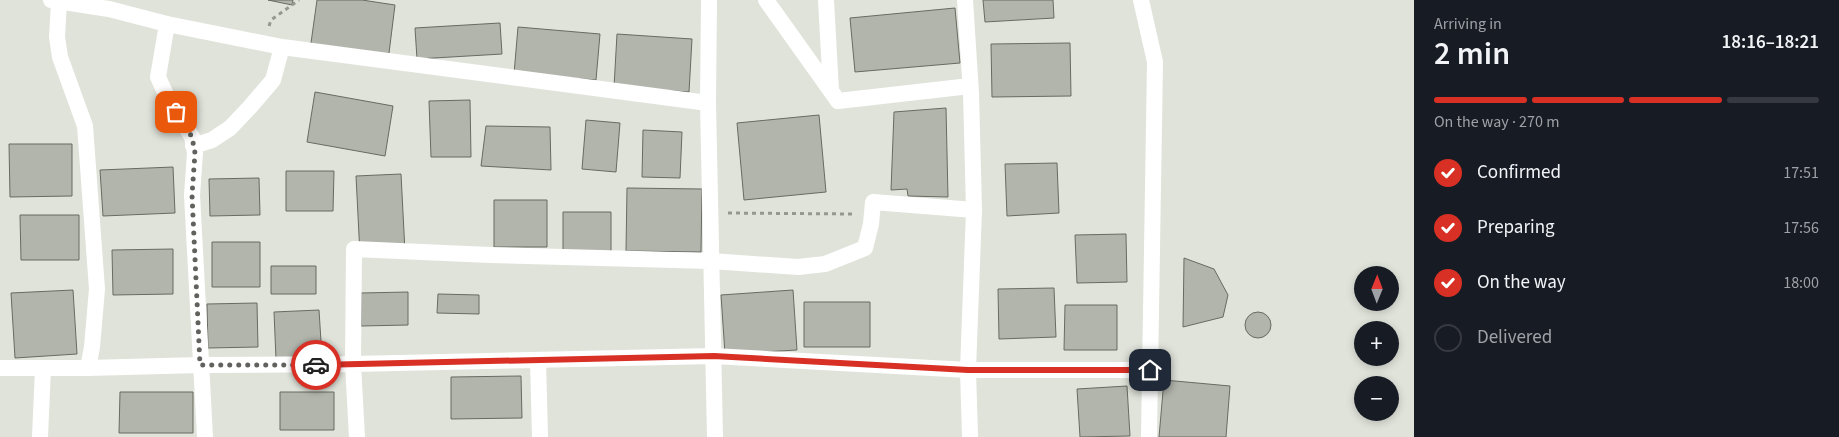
<!DOCTYPE html>
<html lang="en">
<head>
<meta charset="utf-8">
<style>
  :root { --surface:#171b24; --page:#20242c; --text:#f1f3f6; --muted:#9ea1a6; --line:#363941; --accent:#d93025 }
  body { margin:0; font-family:"Source Sans 3",sans-serif; background:var(--page); color:var(--text); height:100vh; display:flex; flex-direction:column; font-size:19px; white-space:nowrap }
  * { box-sizing:border-box; margin:0 }
  p { font-size:16px; color:var(--muted) }
  .icon { flex:none; width:28px; height:28px; fill:none; stroke:currentColor; stroke-width:2; stroke-linecap:round; stroke-linejoin:round }
  .map { position:relative; flex:1; overflow:hidden }
  .panel { display:flex; flex-direction:column; background:var(--surface); width:425px }
  .panel>* { flex:none }
  .needle { width:32px; rotate:1deg }
  .controls { position:absolute; left:1354px; top:266px; display:grid; gap:10px }
  .controls a { display:grid; place-items:center; width:45px; height:45px; border-radius:50%; background:var(--surface); box-shadow:0 2px 8px #0003; font-size:25px }
  .pin { position:absolute; display:grid; place-items:center; width:42px; height:42px; color:#fff; margin:-21px; border-radius:10px; box-shadow:0 2px 8px #0006 }
  .courier { position:absolute; display:grid; place-items:center; width:50px; height:50px; margin:-25px; border:4px solid #d93025; border-radius:50%; background:#fff; color:#222; box-shadow:0 1px 6px #0007 }
  .overview em { font-style:normal; font-weight:600 }
  .overview div { display:flex; flex-direction:column-reverse }
  .overview { display:flex; align-items:center; justify-content:space-between; height:85px; padding:0 20px }
  h1 { font-size:32px; font-weight:600; line-height:38px }
  .bar { display:grid; grid-template-columns:repeat(4,1fr); gap:8px 5px; align-content:center; height:60px; padding:0 20px }
  .bar i { height:6px; border-radius:4px; background:var(--line) }
  .bar .selected { background:var(--accent) }
  .bar p { grid-column:span 4 }
  ol { padding:0 20px; list-style:none }
  li { display:flex; align-items:center; gap:15px; height:55px }
  li p { margin-inline-start:auto }
  li .icon { padding:5px; border-radius:50%; background:var(--accent); color:#fff; stroke-width:4 }
  li:last-child { color:var(--muted) }
  li i { width:28px; height:28px; border:2px solid var(--line); border-radius:50% }
  main { display:flex; flex:1; min-height:0 }
  .map>svg:first-child { display:block }
</style>
</head>
<body>
<main>
<div class="map">
<svg width="1414" height="437" viewBox="0 0 1414 437">
  <rect width="100%" height="100%" fill="#e0e3da"/>
  <!-- building -->
  <path fill="#b2b5ac" stroke="#686b63" d="M 268,0 L 293,0 L 292,5 Z
    M 317,0 L 362,0 L 395,5 L 388,61 L 310,50 Z
    M 983,0 L 1053,0 L 1054,18 L 985,22 Z
    M 955,8 L 960,63 L 855,72 L 850,18 Z
    M 500,23 L 502,54 L 417,59 L 415,28 Z
    M 518,27 L 600,34 L 596,80 L 514,74 Z
    M 617,34 L 692,39 L 689,92 L 614,87 Z
    M 1070,43 L 1071,96 L 992,97 L 991,44 Z
    M 315,92 L 393,106 L 385,156 L 307,142 Z
    M 470,100 L 471,157 L 431,157 L 429,101 Z
    M 946,108 L 948,197 L 908,196 L 907,189 L 891,190 L 894,112 Z
    M 819,115 L 826,192 L 744,200 L 737,123 Z
    M 586,120 L 620,123 L 616,172 L 582,169 Z
    M 486,126 L 550,127 L 551,170 L 481,166 Z
    M 643,130 L 682,132 L 680,178 L 642,177 Z
    M 9,144 L 72,144 L 72,196 L 10,197 Z
    M 1057,163 L 1059,213 L 1007,216 L 1005,164 Z
    M 173,167 L 175,213 L 103,216 L 100,170 Z
    M 286,171 L 334,171 L 333,211 L 286,211 Z
    M 401,174 L 405,252 L 360,255 L 356,176 Z
    M 259,178 L 260,215 L 210,216 L 209,179 Z
    M 627,188 L 702,189 L 701,252 L 626,251 Z
    M 494,200 L 547,200 L 547,247 L 494,247 Z
    M 563,212 L 611,212 L 611,255 L 563,255 Z
    M 20,215 L 79,215 L 79,260 L 21,260 Z
    M 1126,234 L 1127,282 L 1077,283 L 1075,235 Z
    M 212,242 L 260,242 L 260,287 L 212,287 Z
    M 173,249 L 173,294 L 113,295 L 112,250 Z
    M 1184,258 L 1214,269 L 1228,295 L 1223,317 L 1183,327 Z
    M 271,266 L 316,266 L 316,294 L 271,294 Z
    M 1054,288 L 1056,337 L 999,339 L 998,289 Z
    M 73,290 L 77,354 L 15,358 L 11,293 Z
    M 793,290 L 797,350 L 725,354 L 721,295 Z
    M 408,292 L 408,325 L 361,326 L 361,293 Z
    M 438,294 L 479,295 L 479,314 L 437,313 Z
    M 804,302 L 870,302 L 870,347 L 804,347 Z
    M 257,303 L 258,347 L 208,348 L 207,304 Z
    M 1065,305 L 1117,305 L 1117,350 L 1064,350 Z
    M 319,310 L 322,357 L 276,359 L 274,312 Z
    M1245 325a13 13 0 1 1 26 0a13 13 0 1 1-26 0Z
    M 521,376 L 522,418 L 451,419 L 451,377 Z
    M 1164,380 L 1230,386 L 1226,437 L 1159,437 Z
    M 1127,386 L 1130,436 L 1080,437 L 1077,389 Z
    M 120,392 L 193,392 L 193,433 L 119,433 Z
    M 280,392 L 334,392 L 334,430 L 280,430 Z"/>
  <g fill="none" stroke-linecap="round" stroke-linejoin="round">
    <!-- path -->
    <path stroke="#959791" stroke-width="3" stroke-dasharray="4 4" stroke-linecap="butt" d="M 269,26 L 271,20 L 299,0
      M 728,213 L 855,214"/>
    <!-- street -->
    <path stroke="#fff" stroke-width="16" d="M 51,0 L 109,9 L 167,24 L 282,47 L 708,103
      M 709,0 L 708,103 L 715,437
      M 766,0 L 838,101 L 970,86
      M 826,0 L 831,91
      M 965,0 L 971,93 L 974,210 L 968,370 L 970,437
      M 1141,0 L 1155,62 L 1149,437
      M 59,2 L 57,37 L 60,57 L 85,126 L 97,289 L 92,347 L 88,368
      M 167,24 L 158,77 L 168,99 L 192,137 L 195,153 L 192,195 L 205,437
      M 193,146 L 212,140 L 230,128 L 250,107 L 273,80 L 282,47
      M 538,360 L 540,437
      M 0,368 L 88,368 L 200,365 L 353,364 L 713,356 L 968,370 L 1150,370
      M 40,437 L 43,368
      M 357,437 L 353,364 L 354,249 L 490,255 L 711,261 L 798,267 L 825,264 L 865,248 L 871,224 L 873,202 L 974,210"/>
  </g>
  <g fill="none" stroke-linecap="round" stroke-linejoin="round">
    <!-- done -->
    <path stroke="#60625d" stroke-width="5" stroke-dasharray="0 9" d="M 176,112 L 192,137 L 195,153 L 192,195 L 200,365 L 316,365"/>
    <!-- route -->
    <path stroke="#d93025" stroke-width="6" d="M 316,365 L 714,356 L 968,370 L 1150,370"/>
  </g>
</svg>
<div class="controls">
<a><svg class="needle" viewBox="-14 -14 28 28"><path d="M0-13l5 13h-10z" fill="#e53935"/><path d="M0 13l5-13h-10z" fill="#9ea1a6"/></svg></a>
<a>+</a>
<a>−</a>
</div>
<div class="pin" style="left:176px;top:112px;background:#ea580c"><svg class="icon" aria-label="bag" viewBox="0 0 24 24"><path d="M5 8h14l-1 12H6zM9 8a3 3 0 0 1 6 0"/></svg></div>
<div class="pin" style="left:1150px;top:370px;background:#1f2937"><svg class="icon" aria-label="home" viewBox="0 0 24 24"><path d="M3 11l9-7 9 7M6 9v11h12V9"/></svg></div>
<div class="courier" style="left:316px;top:365px"><svg class="icon" aria-label="car" viewBox="0 0 24 24"><path d="M5 17H2v-5l4-1 3-4h7l3 4 3 1v5h-3M9 17h6M6 11h13"/><circle cx="7" cy="17" r="2"/><circle cx="17" cy="17" r="2"/></svg></div>
</div>
<section class="panel">
<div class="overview"><div><h1>2 min</h1><p>Arriving in</p></div><em>18:16–18:21</em></div>
<div class="bar"><i class="selected"></i><i class="selected"></i><i class="selected"></i><i></i><p>On the way · 270 m</p></div>
<ol>
<li><svg class="icon" aria-label="check" viewBox="0 0 24 24"><path d="M5 12l5 5 9-10"/></svg>Confirmed<p>17:51</p></li>
<li><svg class="icon" aria-label="check" viewBox="0 0 24 24"><path d="M5 12l5 5 9-10"/></svg>Preparing<p>17:56</p></li>
<li><svg class="icon" aria-label="check" viewBox="0 0 24 24"><path d="M5 12l5 5 9-10"/></svg>On the way<p>18:00</p></li>
<li><i></i>Delivered</li>
</ol>
</section>
</main>
</body>
</html>
